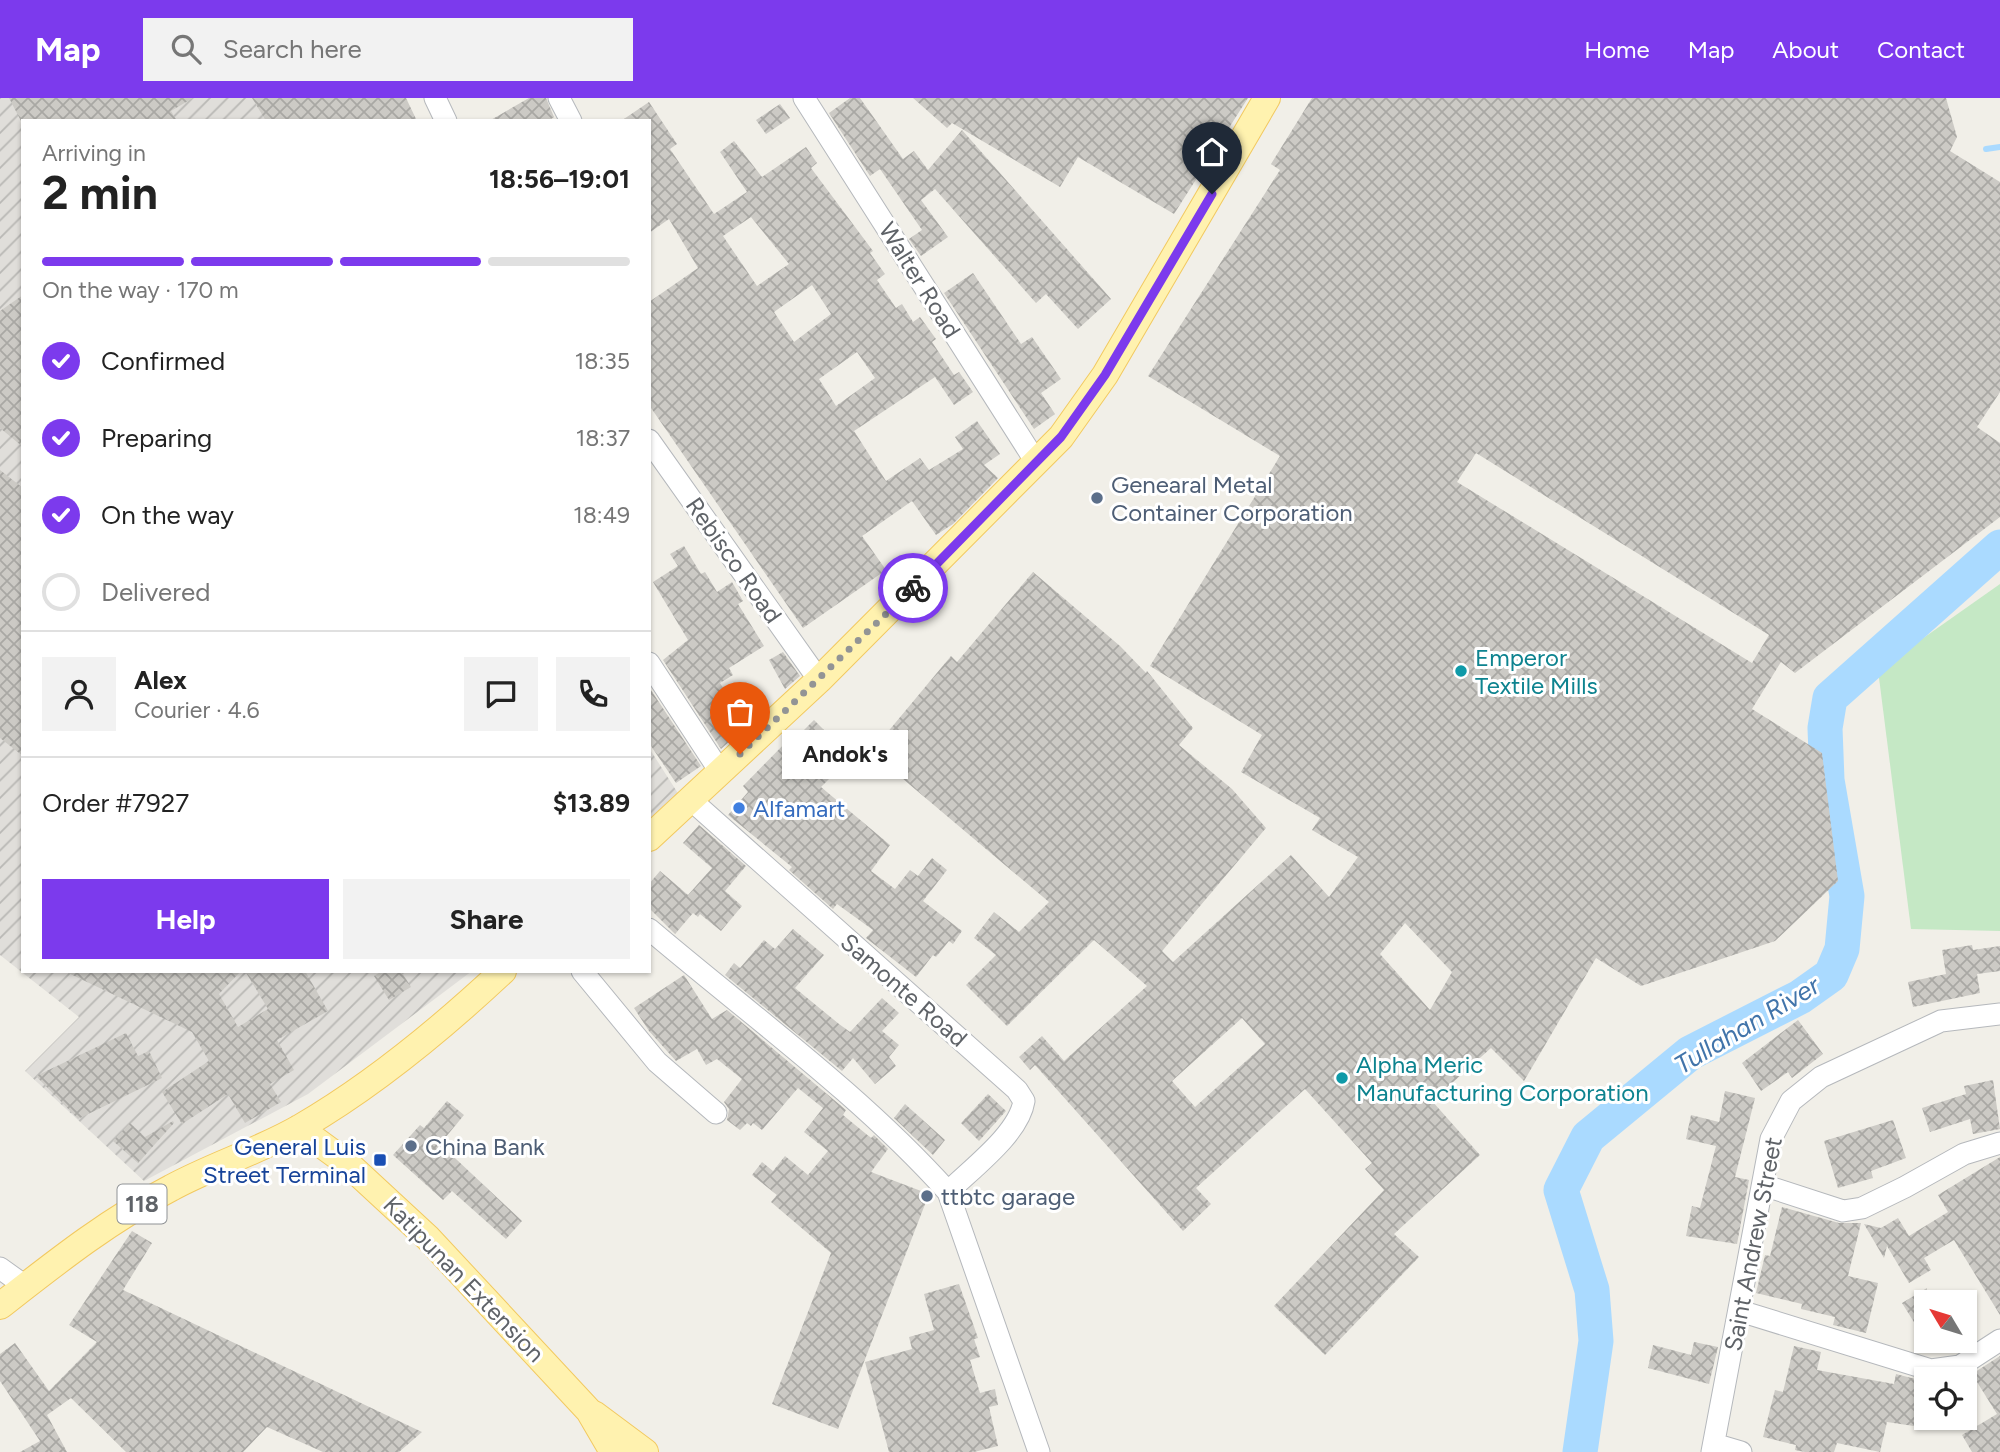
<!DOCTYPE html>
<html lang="en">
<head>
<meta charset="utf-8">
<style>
  :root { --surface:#fff; --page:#f2f2f2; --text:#222; --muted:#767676; --line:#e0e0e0; --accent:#7c3aed }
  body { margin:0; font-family:Figtree,sans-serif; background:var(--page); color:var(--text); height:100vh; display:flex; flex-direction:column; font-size:26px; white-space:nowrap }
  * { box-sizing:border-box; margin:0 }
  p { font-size:23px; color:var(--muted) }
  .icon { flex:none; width:38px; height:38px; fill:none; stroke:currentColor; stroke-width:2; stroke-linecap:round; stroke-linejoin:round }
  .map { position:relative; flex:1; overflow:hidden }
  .panel { position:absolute; left:21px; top:21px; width:630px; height:854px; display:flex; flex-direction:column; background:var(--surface); border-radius:0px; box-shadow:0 2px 5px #0004 }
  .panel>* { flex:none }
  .needle { width:46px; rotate:308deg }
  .controls { position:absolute; left:1914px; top:1192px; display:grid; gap:14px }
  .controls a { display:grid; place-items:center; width:63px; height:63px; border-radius:0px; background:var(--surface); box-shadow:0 2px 5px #0004; font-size:35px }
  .pin { position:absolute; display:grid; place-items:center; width:60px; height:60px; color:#fff; margin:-72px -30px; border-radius:50% 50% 50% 0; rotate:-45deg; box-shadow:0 0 7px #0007 }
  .pin .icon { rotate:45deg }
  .courier { position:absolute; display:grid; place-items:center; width:70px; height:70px; margin:-35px; border:5px solid #7c3aed; border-radius:50%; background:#fff; color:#222; box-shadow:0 2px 9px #0007 }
  .bubble { position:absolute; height:49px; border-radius:0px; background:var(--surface); box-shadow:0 2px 5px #0004; font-size:23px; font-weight:700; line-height:49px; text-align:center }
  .summary em { font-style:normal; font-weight:700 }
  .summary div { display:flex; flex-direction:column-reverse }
  .summary { display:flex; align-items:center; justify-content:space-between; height:119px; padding:0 21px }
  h1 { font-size:46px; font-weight:700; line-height:52px }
  .bar { display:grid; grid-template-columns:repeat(4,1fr); gap:10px 7px; align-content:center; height:84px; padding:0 21px }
  .bar i { height:9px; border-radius:5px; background:var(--line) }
  .bar .on { background:var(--accent) }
  .bar p { grid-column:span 4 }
  .line { display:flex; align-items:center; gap:18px; padding:0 21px; border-top:2px solid var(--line) }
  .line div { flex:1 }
  .round { display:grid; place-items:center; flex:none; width:74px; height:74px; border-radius:0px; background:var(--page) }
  ol { padding:0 21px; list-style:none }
  li { display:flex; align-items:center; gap:21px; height:77px }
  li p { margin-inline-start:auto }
  li .icon { padding:7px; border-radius:50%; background:var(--accent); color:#fff; stroke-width:4 }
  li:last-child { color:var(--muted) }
  li i { width:38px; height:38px; border:4px solid var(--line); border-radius:50% }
  .cta { display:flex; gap:14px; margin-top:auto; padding:14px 21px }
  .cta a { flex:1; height:80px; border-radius:0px; background:var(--accent); color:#fff; font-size:28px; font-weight:700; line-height:80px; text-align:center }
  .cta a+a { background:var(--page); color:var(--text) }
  header { display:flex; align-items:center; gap:42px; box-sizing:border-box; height:98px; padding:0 35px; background:var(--accent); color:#fff }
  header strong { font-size:33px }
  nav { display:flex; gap:38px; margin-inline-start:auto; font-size:24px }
  .search { width:490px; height:63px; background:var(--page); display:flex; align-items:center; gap:18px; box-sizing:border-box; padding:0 24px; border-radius:0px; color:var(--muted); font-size:26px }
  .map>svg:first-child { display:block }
</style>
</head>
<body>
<header>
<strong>Map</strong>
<div class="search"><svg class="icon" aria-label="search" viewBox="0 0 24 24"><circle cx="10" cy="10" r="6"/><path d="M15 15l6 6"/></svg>Search here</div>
<nav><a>Home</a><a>Map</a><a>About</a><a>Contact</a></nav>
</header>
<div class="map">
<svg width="2000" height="1354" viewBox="0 0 2000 1354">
  <defs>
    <pattern id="industrial-furrows" width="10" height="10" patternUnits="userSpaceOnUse" patternTransform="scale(1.75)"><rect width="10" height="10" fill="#e0deda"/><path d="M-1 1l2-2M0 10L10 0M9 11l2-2" fill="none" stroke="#b9b8b5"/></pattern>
    <pattern id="building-cross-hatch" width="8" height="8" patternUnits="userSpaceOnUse" patternTransform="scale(1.75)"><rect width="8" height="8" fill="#cccac5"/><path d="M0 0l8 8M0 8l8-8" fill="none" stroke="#a9a8a4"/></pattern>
  </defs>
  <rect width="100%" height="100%" fill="#f1efe8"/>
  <!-- industrial -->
  <path fill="url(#industrial-furrows)" d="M 0,0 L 355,0 L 369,23 L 23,23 L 23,873 L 472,873 L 308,996 L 144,1083 L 25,973 L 79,919 L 0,857 Z
    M 649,650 L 681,700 L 649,730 Z"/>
  <!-- grass -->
  <path fill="#c5e8c5" d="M 2000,486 L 2000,833 L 1911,831 L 1878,572 Z"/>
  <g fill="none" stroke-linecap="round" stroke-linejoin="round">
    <!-- stream -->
    <path stroke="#aadaff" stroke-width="6" d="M 1986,51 L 2000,49"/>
    <!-- river -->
    <path stroke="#aadaff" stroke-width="35" d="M 1580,1354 L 1596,1243 L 1592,1192 L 1561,1092 L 1588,1039 L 1690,955 L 1800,899 L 1831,877 L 1842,851 L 1847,798 L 1827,682 L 1825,630 L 1830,600 L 2000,449"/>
  </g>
  <!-- building -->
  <path fill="url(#building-cross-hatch)" fill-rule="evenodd" d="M 9,0 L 193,0 L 171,13 L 177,23 L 21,23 Z
    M 252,0 L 406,0 L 417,23 L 266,23 Z
    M 529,0 L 546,0 L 554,19 L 548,23 L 489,23 Z
    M 850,0 L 860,0 L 903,61 L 914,53 L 928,72 L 962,32 L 1111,201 L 1078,231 L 1046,196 L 1036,205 L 935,91 L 921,102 L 948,139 L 921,158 L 909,141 L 922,132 L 880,71 L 870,78 L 829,15 Z
    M 913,0 L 1248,0 L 1174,116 L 1078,59 L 1060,89 L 952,25 L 947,30 Z
    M 1312,0 L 1946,0 L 1957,39 L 1950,53 L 2000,84 L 2000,294 L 1977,329 L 2000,345 L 2000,419 L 1795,575 L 1781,564 L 1752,611 L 1822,655 L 1838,783 L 1775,843 L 1641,888 L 1596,860 L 1524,983 L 1491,950 L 1432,1003 L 1480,1057 L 1394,1136 L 1419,1159 L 1325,1257 L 1274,1208 L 1384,1092 L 1365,1071 L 1372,1065 L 1305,991 L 1196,1090 L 1211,1106 L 1183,1133 L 1035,967 L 1030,972 L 1019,959 L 1042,938 L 1064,963 L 1147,888 L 1094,842 L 1007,928 L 966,887 L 996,857 L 974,840 L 994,814 L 1019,834 L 1049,804 L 871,654 L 951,558 L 957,564 L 1033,474 L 1120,548 L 1146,575 L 1147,573 L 1193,630 L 1179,647 L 1232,691 L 1266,730 L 1162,853 L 1173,864 L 1291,757 L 1329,799 L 1358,759 L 1312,732 L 1320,720 L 1241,674 L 1262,637 L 1150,568 L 1280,358 L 1148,278 L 1280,72 L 1271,66 ZM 1476,355 L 1769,537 L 1752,565 L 1457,384 ZM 1405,825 L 1452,874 L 1430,912 L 1380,856 ZM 1242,920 L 1265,946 L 1195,1009 L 1172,983 Z
    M 649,4 L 677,46 L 670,51 L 714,116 L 747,94 L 720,54 L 734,43 L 762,79 L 806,49 L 817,65 L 811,70 L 873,153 L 870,155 L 885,176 L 877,182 L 896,210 L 902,206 L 913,224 L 920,219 L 936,241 L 932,244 L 954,277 L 959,274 L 973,294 L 954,307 L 935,279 L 854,333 L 886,383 L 920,360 L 929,372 L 963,351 L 955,339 L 977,323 L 1000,356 L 984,367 L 998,380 L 953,426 L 936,437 L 912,403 L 862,438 L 886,472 L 803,530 L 649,307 L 649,204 L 698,170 L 669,121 L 649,135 L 649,23 L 621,23 ZM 751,119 L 789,166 L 757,188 L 723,138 ZM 812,187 L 831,216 L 794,244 L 774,214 ZM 857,254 L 875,280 L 836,308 L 819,281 Z
    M 780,6 L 790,20 L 766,36 L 756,22 Z
    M 973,175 L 1021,246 L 1032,239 L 1061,281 L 1041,295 L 1055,316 L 1034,331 L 944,195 Z
    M 23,197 L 23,349 L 0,330 L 0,213 Z
    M 0,372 L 23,390 L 23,658 L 0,640 Z
    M 684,448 L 701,476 L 705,474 L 717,494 L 732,484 L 743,503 L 738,506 L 764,548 L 729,570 L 733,577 L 720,585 L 738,613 L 736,615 L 744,630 L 721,651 L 663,562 L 688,542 L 653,484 L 678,468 L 670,456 Z
    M 783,554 L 800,578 L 785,591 L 769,562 Z
    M 649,589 L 701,668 L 676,685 L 649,645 Z
    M 814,622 L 851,659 L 821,689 L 890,747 L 871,773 L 895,791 L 910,772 L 918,778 L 932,760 L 947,772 L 923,803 L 962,833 L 953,846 L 949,843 L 936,859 L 933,857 L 916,879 L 866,840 L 873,832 L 837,806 L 833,811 L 789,772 L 792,769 L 728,717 L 748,694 L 743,688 L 792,638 L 795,641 Z
    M 699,727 L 746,768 L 725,793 L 742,808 L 721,833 L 700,816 L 698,819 L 693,815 L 675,836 L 649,810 L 649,786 L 660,773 L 688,797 L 712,770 L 683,745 Z
    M 793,831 L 824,857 L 795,890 L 839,926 L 850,934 L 882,900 L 899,915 L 882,933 L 899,947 L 889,959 L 896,968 L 875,986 L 853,960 L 842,973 L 725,877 L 734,865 L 740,870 L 764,842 L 775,851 Z
    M 1972,847 L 1973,852 L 2000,848 L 2000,873 L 1977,876 L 1980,895 L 1913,909 L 1908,884 L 1946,876 L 1942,852 Z
    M 64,873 L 241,873 L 219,896 L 238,929 L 268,911 L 245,873 L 305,873 L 328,913 L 277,942 L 294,972 L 270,986 L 281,1004 L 245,1025 L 228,996 L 182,1026 L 162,994 L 209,963 L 192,934 Z
    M 382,873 L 401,873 L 411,889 L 389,902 L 374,878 Z
    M 684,877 L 712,921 L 727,912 L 846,1012 L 843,1017 L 871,1040 L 874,1037 L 888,1051 L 871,1074 L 929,1096 L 838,1331 L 772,1306 L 831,1155 L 771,1104 L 777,1097 L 752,1077 L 762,1064 L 773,1073 L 785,1058 L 808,1077 L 828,1053 L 804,1034 L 823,1010 L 798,990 L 762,1032 L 753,1025 L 751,1028 L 747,1025 L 740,1032 L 727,1022 L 729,1011 L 724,1004 L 742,981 L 717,961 L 706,967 L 697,951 L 676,963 L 649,933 L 634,910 Z
    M 1798,922 L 1823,956 L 1792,980 L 1788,974 L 1761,993 L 1742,965 Z
    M 126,935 L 138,958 L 149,953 L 162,980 L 78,1021 L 36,978 Z
    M 1993,982 L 2000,1031 L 1973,1036 L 1970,1021 L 1930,1034 L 1922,1010 L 1966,996 L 1964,988 Z
    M 1725,993 L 1755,1000 L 1735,1079 L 1749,1082 L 1737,1146 L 1686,1138 L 1692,1108 L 1700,1110 L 1716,1048 L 1686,1041 L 1691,1017 L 1719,1024 Z
    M 988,996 L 1006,1013 L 979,1043 L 961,1025 Z
    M 447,1003 L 464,1017 L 440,1046 L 522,1123 L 506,1141 L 452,1093 L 443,1102 L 393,1057 L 420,1027 L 424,1030 Z
    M 905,1006 L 945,1042 L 933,1057 L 894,1020 Z
    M 1893,1022 L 1906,1060 L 1871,1073 L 1873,1080 L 1838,1090 L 1824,1043 Z
    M 173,1023 L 174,1025 L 138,1065 L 113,1043 L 130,1025 L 145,1039 Z
    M 2000,1059 L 2000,1217 L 1954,1142 L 1924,1160 L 1931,1172 L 1909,1185 L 1887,1148 L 1884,1160 L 1864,1126 L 1881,1130 L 1898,1120 L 1909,1138 L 1948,1114 L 1938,1097 Z
    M 1782,1109 L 1839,1125 L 1861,1125 L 1848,1178 L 1878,1185 L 1866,1235 L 1833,1227 L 1835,1219 L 1801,1211 L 1802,1206 L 1756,1195 L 1765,1157 L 1770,1158 Z
    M 132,1133 L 152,1145 L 123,1192 L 422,1334 L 399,1354 L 323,1354 L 267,1329 L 243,1354 L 126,1354 L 71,1300 L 47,1317 L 67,1354 L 20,1354 L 40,1343 L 0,1283 L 0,1256 L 15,1245 L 49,1293 L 97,1244 L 69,1227 Z
    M 959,1186 L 978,1240 L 974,1241 L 980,1259 L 970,1262 L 980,1295 L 995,1291 L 998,1307 L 989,1309 L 998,1348 L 974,1354 L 889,1354 L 865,1264 L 912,1251 L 909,1239 L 934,1232 L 924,1196 Z
    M 1927,1190 L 1927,1245 L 1902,1205 Z
    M 1694,1244 L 1718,1249 L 1709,1286 L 1648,1270 L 1653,1247 L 1691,1257 Z
    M 1794,1248 L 1821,1254 L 1817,1272 L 1894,1286 L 1896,1276 L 1927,1284 L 1927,1330 L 1887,1324 L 1880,1354 L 1837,1345 L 1834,1354 L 1805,1354 L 1795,1352 L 1796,1347 L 1763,1339 L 1775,1292 L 1783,1294 Z
    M 2000,1258 L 2000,1354 L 1972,1354 L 1962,1337 L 1997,1316 L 1972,1276 Z"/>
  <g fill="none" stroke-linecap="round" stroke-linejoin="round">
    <!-- minor casing -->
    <g stroke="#b5b8bc" stroke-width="23">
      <path id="minor" d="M 435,0 L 446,23
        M 559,0 L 571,23
        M 804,0 L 1036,364
        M 649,342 L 819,582
        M 649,565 L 721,675
        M 691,702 L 1017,992 L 1024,1003 C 1019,1036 971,1071 948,1094
        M 649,831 C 749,916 860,996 948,1094 L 1039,1354
        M 582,873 L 657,964 L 716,1015
        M 1763,1087 L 1843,1113 L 1862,1110 L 1905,1089 L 1964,1056 L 2000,1045
        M 0,1170 L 25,1188
        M 1740,1213 L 1931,1272 L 1960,1268 L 2000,1242
        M 1714,1346 L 1741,1354
        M 1712,1354 L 1771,1041 L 1791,1003 L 1821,979 L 1941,923 L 2000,916"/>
    </g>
    <!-- major casing -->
    <g stroke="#f2c960" stroke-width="28">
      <path id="major" d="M 649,740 L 819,582 L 1061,339 L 1105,277 L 1267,0
        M 299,1030 L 348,1066 L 428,1140 L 589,1313 L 613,1354
        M 0,1208 C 55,1165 109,1122 171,1090 C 213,1067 260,1053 301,1029 C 375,986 441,931 503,873
        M 594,1316 L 645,1354"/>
    </g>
    <!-- minor -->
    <use href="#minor" stroke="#fff" stroke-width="21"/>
    <!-- major -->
    <use href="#major" stroke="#fff2af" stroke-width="26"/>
  </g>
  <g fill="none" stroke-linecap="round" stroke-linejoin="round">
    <!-- done -->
    <path stroke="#929495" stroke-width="7" stroke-dasharray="0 12.6" d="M 740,656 L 913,490"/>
    <!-- route -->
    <path stroke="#7c3aed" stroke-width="9" d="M 913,490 L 1061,339 L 1105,277 L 1212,96"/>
  </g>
  <!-- markers -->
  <g fill="#5c6f8a" stroke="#fff" stroke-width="2.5">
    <circle cx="1097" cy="400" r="7"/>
    <circle cx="411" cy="1048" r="7"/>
    <circle cx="927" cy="1098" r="7"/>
  </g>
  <g fill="#0f9aa8" stroke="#fff" stroke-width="2.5">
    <circle cx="1461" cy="573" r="7"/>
    <circle cx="1342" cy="980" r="7"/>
  </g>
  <circle fill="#3f7fe0" stroke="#fff" stroke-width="2.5" cx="739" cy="710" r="7"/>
  <rect fill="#1a4fb4" stroke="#fff" stroke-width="2.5" x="373" y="1055" width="14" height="14" rx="3.5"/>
  <g text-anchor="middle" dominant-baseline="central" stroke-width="6" stroke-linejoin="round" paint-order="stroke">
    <!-- shield labels -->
    <rect fill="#fff" stroke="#8f9295" stroke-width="2" x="117.5" y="1086.5" width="49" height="39" rx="5"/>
    <g font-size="23" font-weight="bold" fill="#5f6368">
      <text x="142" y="1106">118</text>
    </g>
    <!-- street labels -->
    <g font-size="24" fill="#5f6368" stroke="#fff">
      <text transform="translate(920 182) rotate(58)">Walter Road</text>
      <text transform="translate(734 462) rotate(55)">Rebisco Road</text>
      <text transform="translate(904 892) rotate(41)">Samonte Road</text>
      <text transform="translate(1753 1146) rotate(-79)">Saint Andrew Street</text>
      <text transform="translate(464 1181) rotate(46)">Katipunan Extension</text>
    </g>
    <!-- service labels -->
    <g font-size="24" fill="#4e5e75" stroke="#fff" text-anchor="start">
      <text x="1111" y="386">Genearal Metal<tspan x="1111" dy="28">Container Corporation</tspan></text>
      <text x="425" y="1048">China Bank</text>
      <text x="941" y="1098">ttbtc garage</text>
    </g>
    <!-- culture labels -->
    <g font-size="24" fill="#0d838f" stroke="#fff" text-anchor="start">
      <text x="1475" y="559">Emperor<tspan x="1475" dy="28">Textile Mills</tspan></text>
      <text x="1356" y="966">Alpha Meric<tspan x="1356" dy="28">Manufacturing Corporation</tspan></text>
    </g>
    <!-- shop labels -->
    <g font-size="24" fill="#366cbe" stroke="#fff" text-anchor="start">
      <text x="753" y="710">Alfamart</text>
    </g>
    <!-- transit labels -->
    <g font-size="24" fill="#164399" stroke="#fff" text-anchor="end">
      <text x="366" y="1048">General Luis<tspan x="366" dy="28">Street Terminal</tspan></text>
    </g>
    <!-- water labels -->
    <g font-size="26" font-style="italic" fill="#4174aa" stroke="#fff">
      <text transform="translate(1747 927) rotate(-31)">Tullahan River</text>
    </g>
  </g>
</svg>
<div class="controls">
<a><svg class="needle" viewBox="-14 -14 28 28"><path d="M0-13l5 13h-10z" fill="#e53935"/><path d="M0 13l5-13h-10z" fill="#767676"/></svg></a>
<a><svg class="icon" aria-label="locate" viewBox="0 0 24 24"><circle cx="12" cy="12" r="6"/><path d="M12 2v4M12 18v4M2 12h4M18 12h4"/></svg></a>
</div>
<div class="pin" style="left:740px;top:656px;background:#ea580c"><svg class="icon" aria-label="bag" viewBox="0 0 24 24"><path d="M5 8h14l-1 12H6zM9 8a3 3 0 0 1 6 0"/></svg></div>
<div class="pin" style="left:1212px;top:96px;background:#1f2937"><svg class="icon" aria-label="home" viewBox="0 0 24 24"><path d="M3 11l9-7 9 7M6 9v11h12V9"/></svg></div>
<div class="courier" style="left:913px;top:490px"><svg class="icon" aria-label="bike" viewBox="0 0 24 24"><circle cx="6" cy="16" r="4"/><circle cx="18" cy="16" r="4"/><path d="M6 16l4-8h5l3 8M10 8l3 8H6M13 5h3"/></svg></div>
<div class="bubble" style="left:782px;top:632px;width:126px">Andok's</div>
<section class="panel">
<div class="summary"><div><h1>2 min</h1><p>Arriving in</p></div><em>18:56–19:01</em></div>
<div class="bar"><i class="on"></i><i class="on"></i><i class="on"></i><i></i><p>On the way · 170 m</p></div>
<ol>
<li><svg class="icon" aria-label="check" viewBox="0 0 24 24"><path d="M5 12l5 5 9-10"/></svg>Confirmed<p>18:35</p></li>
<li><svg class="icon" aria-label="check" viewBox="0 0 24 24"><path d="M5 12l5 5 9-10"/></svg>Preparing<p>18:37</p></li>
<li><svg class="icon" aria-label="check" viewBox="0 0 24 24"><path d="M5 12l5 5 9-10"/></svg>On the way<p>18:49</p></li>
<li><i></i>Delivered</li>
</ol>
<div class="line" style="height:126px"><a class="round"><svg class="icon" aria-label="person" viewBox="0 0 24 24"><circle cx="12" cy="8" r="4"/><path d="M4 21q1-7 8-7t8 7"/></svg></a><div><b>Alex</b><p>Courier · 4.6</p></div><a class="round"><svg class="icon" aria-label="chat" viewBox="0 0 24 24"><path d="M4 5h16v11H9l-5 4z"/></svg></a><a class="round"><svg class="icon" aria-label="phone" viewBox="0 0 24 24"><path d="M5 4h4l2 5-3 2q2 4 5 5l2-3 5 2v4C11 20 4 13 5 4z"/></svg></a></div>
<div class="line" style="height:91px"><div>Order #7927</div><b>$13.89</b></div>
<div class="cta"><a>Help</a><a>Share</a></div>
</section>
</div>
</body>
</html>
